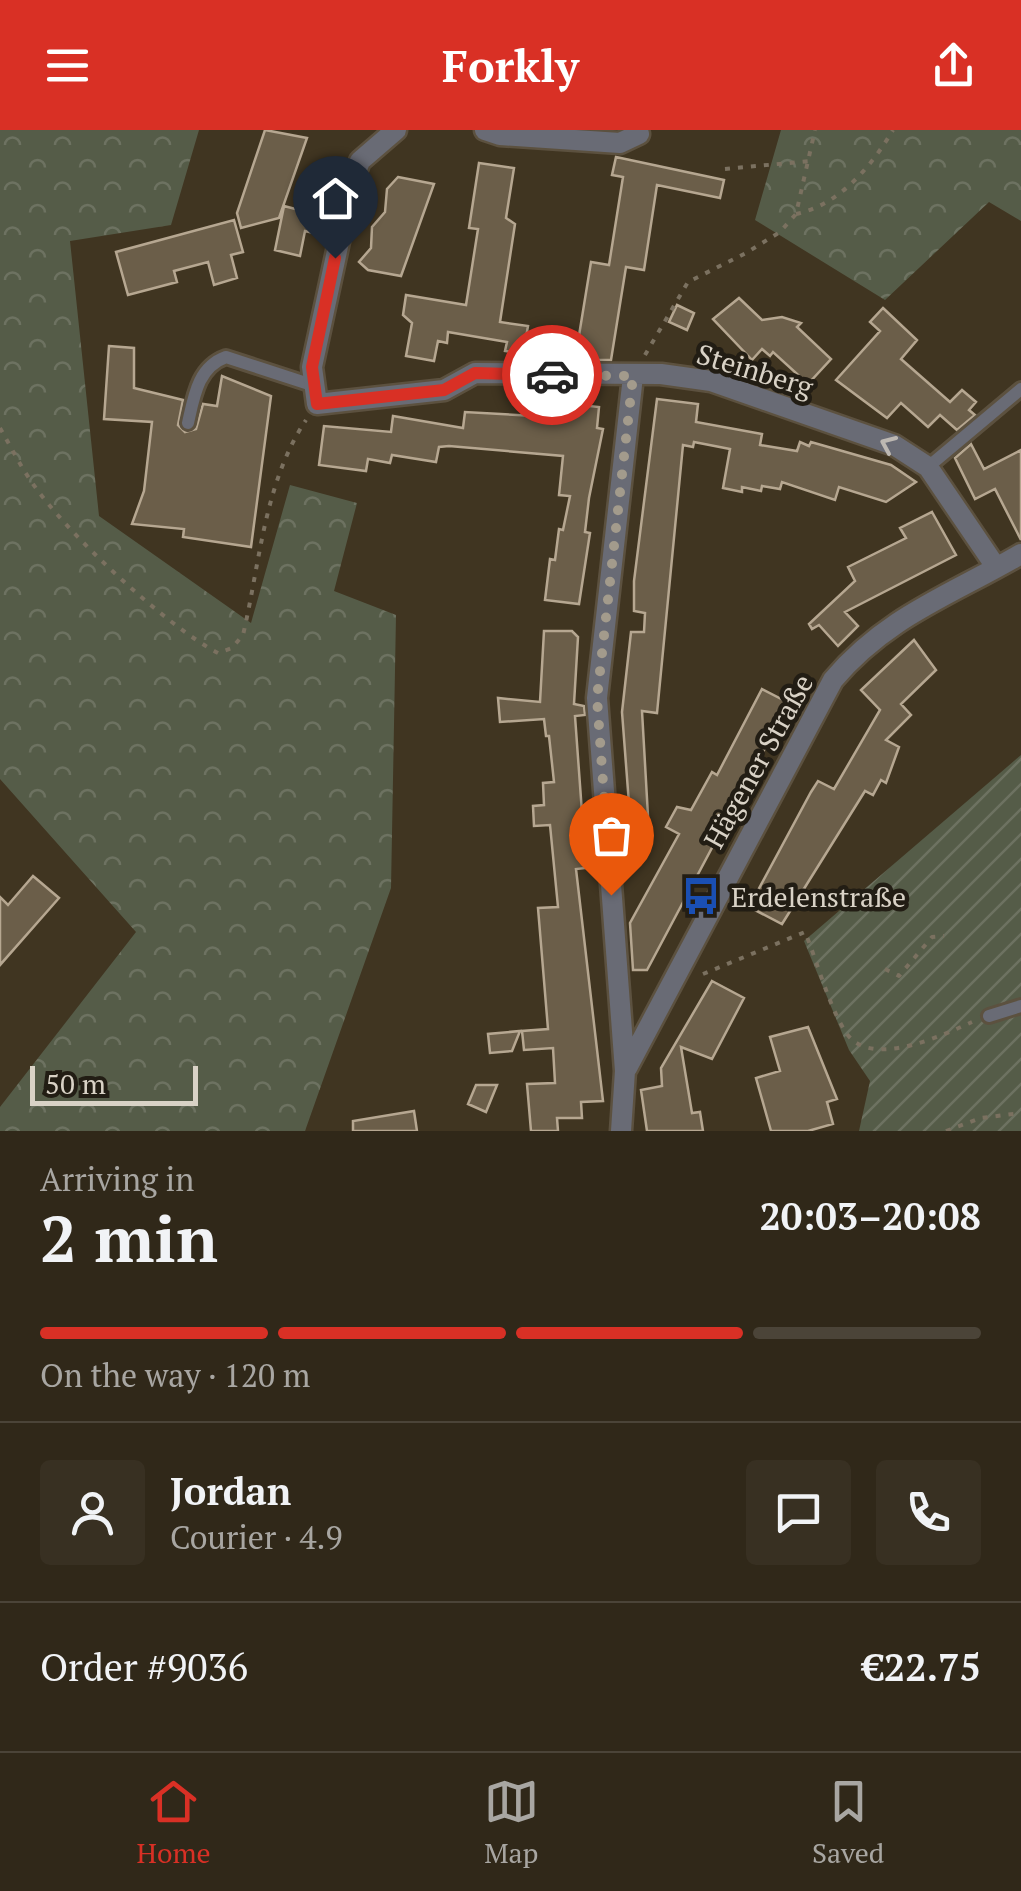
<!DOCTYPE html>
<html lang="en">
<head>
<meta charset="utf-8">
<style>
  :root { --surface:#302819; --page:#383022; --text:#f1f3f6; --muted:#a8a6a2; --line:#4b4438; --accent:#d93025 }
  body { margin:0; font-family:"PT Serif",serif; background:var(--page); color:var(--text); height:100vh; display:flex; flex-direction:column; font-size:38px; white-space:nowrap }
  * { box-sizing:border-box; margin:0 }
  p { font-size:32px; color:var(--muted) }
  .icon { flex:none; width:55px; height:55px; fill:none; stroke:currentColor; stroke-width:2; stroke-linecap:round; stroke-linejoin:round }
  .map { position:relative; height:1001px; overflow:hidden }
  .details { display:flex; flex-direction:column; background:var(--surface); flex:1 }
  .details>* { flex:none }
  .scale { position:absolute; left:30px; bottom:25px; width:168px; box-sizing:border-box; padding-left:10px; border:5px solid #d9d2c6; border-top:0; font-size:28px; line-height:35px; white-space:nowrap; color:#d9d2c6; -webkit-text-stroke:8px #221d14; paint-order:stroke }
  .pin { position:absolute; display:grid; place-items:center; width:85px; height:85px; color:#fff; margin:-102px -42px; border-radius:50% 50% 50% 0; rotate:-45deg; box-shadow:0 0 10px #0007 }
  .pin .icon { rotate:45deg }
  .courier { position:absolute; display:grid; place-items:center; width:100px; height:100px; margin:-50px; border:8px solid #d93025; border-radius:50%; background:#fff; color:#222; box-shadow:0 2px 12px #0007 }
  .head em { font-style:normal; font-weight:700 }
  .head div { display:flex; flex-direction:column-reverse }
  .head { display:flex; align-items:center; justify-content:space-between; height:170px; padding:0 40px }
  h1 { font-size:65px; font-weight:700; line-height:75px }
  .bar { display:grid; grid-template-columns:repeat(4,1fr); gap:15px 10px; align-content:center; height:120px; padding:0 40px }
  .bar i { height:12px; border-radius:8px; background:var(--line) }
  .bar .selected { background:var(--accent) }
  .bar p { grid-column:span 4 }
  .line { display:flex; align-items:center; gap:25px; padding:0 40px; border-top:2px solid var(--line) }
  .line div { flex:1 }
  .round { display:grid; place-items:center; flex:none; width:105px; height:105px; border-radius:10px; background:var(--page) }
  header { display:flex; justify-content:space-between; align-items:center; height:130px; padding:0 40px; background:var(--accent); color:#fff; font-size:45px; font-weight:700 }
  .dock { display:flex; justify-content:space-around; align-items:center; height:140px; border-top:2px solid var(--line); background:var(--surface); font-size:28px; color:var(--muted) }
  .dock a { display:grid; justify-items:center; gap:5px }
  .dock .selected { color:var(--accent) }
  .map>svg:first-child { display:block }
</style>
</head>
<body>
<header><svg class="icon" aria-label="menu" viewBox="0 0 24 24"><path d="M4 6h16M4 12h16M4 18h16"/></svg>Forkly<svg class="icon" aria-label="share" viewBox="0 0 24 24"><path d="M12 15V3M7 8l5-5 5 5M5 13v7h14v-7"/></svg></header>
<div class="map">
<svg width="1021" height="1001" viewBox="0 0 1021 1001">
  <defs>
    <pattern id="forest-crowns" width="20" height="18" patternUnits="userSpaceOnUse" patternTransform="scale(2.5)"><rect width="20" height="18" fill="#555c48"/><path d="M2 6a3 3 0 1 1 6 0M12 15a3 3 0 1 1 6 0" fill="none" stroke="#6d7261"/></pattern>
    <pattern id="garden-furrows" width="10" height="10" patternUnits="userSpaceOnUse" patternTransform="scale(2.5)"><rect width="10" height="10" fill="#555c48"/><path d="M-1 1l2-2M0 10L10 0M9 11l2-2" fill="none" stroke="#6d7261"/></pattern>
  </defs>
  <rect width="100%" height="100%" fill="#403521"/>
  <!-- forest -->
  <path fill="url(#forest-crowns)" d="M 0,0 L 199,0 L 171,95 L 70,111 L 99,386 L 251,493 L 290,355 L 357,373 L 334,461 L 396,485 L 391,758 L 305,1001 L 0,1001 L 0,977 L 136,802 L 0,649 Z
    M 781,0 L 1021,0 L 1021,91 L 989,72 L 885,170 L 755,90 Z"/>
  <!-- garden -->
  <path fill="url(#garden-furrows)" d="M 1021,625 L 1021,1001 L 859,1001 L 870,951 L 849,920 L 804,811 Z"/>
  <!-- building -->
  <path fill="#6b5e49" stroke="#b6a791" stroke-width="2.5" d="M 265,0 L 307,8 L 279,88 L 241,98 L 237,83 Z
    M 616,27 L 724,50 L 720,68 L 657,55 L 644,140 L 626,137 L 611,230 L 575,230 L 591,132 L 609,135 L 623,47 L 612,45 Z
    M 479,33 L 514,38 L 506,88 L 515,94 L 500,192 L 528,196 L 523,224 L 505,221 L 507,212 L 448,202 L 447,213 L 438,211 L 434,231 L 406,226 L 412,193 L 403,185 L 406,165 L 466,175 L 478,99 L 469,98 Z
    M 398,47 L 434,54 L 401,146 L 368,140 L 359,132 L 371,118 L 372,97 L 385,82 L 387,59 Z
    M 284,76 L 322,86 L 318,104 L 305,101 L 300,126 L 275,120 Z
    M 234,90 L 243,122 L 231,125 L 237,148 L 214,155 L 208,132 L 174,141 L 177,152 L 128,165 L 116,122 Z
    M 739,168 L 762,190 L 782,187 L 801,193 L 797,197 L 831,229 L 808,254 L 773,222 L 770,226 L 762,219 L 752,230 L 713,189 Z
    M 677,175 L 694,183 L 687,200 L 669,192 Z
    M 883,178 L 917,210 L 901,229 L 950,272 L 962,260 L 976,272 L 969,280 L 975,285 L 957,300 L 940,285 L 928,297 L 901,273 L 887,288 L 836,250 L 880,201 L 870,192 Z
    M 109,216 L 134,218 L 134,258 L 183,270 L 178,295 L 185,302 L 196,299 L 203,274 L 217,276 L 222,246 L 271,266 L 251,417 L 183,407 L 184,399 L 132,394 L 144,361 L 152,292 L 104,289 Z
    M 657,269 L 698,274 L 696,292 L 762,304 L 760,315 L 797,321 L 800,312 L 809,316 L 811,312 L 891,335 L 916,352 L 886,372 L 839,357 L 835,370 L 782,352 L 780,359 L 762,356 L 761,361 L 742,357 L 742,362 L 723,358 L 730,319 L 694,312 L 693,317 L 683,315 L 657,583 L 642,581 L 648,686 L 630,687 L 622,582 L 631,502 L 644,502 L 645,483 L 634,481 L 634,451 Z
    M 571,274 L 599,277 L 597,298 L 603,299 L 589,368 L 585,402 L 590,403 L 579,474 L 545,470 L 550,429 L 555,430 L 559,399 L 563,400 L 570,366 L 559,365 L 563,326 L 449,316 L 439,317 L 436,332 L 392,325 L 390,333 L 368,329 L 366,341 L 319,335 L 324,296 L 391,302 L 393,286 L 463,298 L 465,282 L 569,288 Z
    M 971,314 L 984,339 L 1021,320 L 1021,410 L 995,359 L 975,369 L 955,328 Z
    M 932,382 L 956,425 L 845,482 L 858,496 L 838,516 L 819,495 L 812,499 L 809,494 L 855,451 L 848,437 L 906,408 L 900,398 Z
    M 544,501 L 572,501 L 578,507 L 574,574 L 584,576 L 585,585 L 575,586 L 586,738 L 576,739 L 603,971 L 581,972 L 582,988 L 557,988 L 558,1001 L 531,1001 L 527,954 L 555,953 L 553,918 L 524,920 L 522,901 L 548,899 L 538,778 L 558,777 L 550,695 L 534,696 L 533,676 L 544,675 L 543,653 L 554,652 L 549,606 L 546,606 L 544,589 L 500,592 L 498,568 L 540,572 Z
    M 914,510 L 936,540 L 901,574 L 911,585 L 886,610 L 899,617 L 886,653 L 881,650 L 873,665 L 865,661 L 782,794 L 749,777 L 811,662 L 818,651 L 834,659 L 880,580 L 861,560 Z
    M 762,559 L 789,573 L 647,840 L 633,840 L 630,793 L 679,704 L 666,697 L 677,677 L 691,680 L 712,642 L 717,645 Z
    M 33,746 L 59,768 L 0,835 L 0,767 L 8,775 Z
    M 712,851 L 744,868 L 712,929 L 681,917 L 692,983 L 700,982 L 703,1001 L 647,1001 L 641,960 L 662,956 L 661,938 Z
    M 808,897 L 837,969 L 827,972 L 833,994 L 808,1001 L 771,1001 L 756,948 L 780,941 L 770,907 Z
    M 520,901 L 512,921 L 490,923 L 488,904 Z
    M 497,955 L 486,982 L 468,974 L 476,955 Z
    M 414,981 L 417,1001 L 353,1001 L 353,991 Z"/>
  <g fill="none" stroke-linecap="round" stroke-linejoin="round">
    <!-- service casing -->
    <g stroke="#5c513f" stroke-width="18">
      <path id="service" d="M 188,293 C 194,266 198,237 226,227 L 315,256
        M 928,337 L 1021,259
        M 989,886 L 1021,876"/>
    </g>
    <!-- minor casing -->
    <g stroke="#5c513f" stroke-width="25">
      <path id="minor" d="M 396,0 L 360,31 L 351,56 L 312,237 L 317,274 L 444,260 L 475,243 L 661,244 L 711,251 L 894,315 L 928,337 L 996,437
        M 485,0 L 500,5 L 620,13 L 639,4
        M 627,938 L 833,550 C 887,486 951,465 1021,424
        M 621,1001 L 625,941 L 597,568 L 633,246"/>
    </g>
    <!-- path -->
    <path stroke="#7b7160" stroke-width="4" stroke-dasharray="5 8" stroke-linecap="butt" d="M 725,39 L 810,31
      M 796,84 C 839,75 871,37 893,0
      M 645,225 L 688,152 L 746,123 L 780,102 L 796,84 L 815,0
      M 0,298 C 10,315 19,334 31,351 C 64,401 166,496 218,523 L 232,518 L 243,505 C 260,433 264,353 306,290
      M 885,839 L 899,846 L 932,807 L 944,806
      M 703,844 L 805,802 C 817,831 830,880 847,904 C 872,939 943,905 972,892
      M 946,1001 L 981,988 L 1021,983"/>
    <!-- service -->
    <use href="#service" stroke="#696b75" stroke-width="12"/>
    <!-- minor -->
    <use href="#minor" stroke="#696b75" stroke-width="20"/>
  </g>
  <!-- one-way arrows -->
  <defs><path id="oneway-chevron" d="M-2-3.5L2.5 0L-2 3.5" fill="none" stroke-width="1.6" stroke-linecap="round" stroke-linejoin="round" transform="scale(2.5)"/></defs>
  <use stroke="#bdb8b2" href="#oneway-chevron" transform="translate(888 314) rotate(-156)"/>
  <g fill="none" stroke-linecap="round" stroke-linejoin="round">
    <!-- done -->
    <path stroke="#a39b8c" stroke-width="10" stroke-dasharray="0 18" d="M 552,245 L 633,246 L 597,568 L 611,765"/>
    <!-- route -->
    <path stroke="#d93025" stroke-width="12" d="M 335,128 L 312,237 L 317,274 L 444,260 L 475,243 L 552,245"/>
  </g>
  <!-- icons -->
  <defs>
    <g id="bus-bare" transform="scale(3)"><path d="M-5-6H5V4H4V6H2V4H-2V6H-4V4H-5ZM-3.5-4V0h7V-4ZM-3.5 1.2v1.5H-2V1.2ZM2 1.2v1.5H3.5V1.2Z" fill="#1a4fb4" stroke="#221d14" stroke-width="2.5" paint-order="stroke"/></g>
  </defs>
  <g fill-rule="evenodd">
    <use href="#bus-bare" x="701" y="766"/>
  </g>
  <g text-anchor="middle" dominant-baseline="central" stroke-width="9" stroke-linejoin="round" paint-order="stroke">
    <!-- street labels -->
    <g font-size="28" fill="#d9d2c6" stroke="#221d14">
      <text transform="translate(755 240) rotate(17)">Steinberg</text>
      <text transform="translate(758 631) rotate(-61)">Hägener Straße</text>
    </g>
    <!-- poi labels -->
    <g font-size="28" fill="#d9d2c6" stroke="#221d14" text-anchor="start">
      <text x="731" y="766">Erdelenstraße</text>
    </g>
  </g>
</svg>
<div class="scale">50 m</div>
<div class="pin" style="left:611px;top:765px;background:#ea580c"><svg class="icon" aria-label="bag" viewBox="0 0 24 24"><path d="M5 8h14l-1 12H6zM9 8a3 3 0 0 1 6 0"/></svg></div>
<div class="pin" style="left:335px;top:128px;background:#1f2937"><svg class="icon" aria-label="home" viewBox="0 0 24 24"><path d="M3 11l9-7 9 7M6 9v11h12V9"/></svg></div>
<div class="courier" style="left:552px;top:245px"><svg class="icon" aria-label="car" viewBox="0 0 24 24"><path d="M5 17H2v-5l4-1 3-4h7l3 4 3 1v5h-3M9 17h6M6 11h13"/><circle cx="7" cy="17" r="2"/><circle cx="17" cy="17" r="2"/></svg></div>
</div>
<section class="details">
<div class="head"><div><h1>2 min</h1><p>Arriving in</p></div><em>20:03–20:08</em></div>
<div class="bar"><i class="selected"></i><i class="selected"></i><i class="selected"></i><i></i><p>On the way · 120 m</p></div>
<div class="line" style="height:180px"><a class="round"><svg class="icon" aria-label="person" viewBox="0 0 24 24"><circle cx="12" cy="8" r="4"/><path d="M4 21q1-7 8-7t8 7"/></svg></a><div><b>Jordan</b><p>Courier · 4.9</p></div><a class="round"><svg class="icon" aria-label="chat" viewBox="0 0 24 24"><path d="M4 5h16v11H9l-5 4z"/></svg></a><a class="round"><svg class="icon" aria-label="phone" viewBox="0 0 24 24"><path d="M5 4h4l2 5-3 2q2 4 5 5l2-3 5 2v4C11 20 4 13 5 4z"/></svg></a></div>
<div class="line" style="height:130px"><div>Order #9036</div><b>€22.75</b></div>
</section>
<nav class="dock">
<a class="selected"><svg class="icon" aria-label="home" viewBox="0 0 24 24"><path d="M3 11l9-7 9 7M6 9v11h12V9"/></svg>Home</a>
<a><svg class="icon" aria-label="map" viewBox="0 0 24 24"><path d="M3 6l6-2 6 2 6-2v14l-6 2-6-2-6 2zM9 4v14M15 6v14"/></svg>Map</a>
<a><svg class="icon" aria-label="saved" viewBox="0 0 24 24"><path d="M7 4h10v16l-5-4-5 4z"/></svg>Saved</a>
</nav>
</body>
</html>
